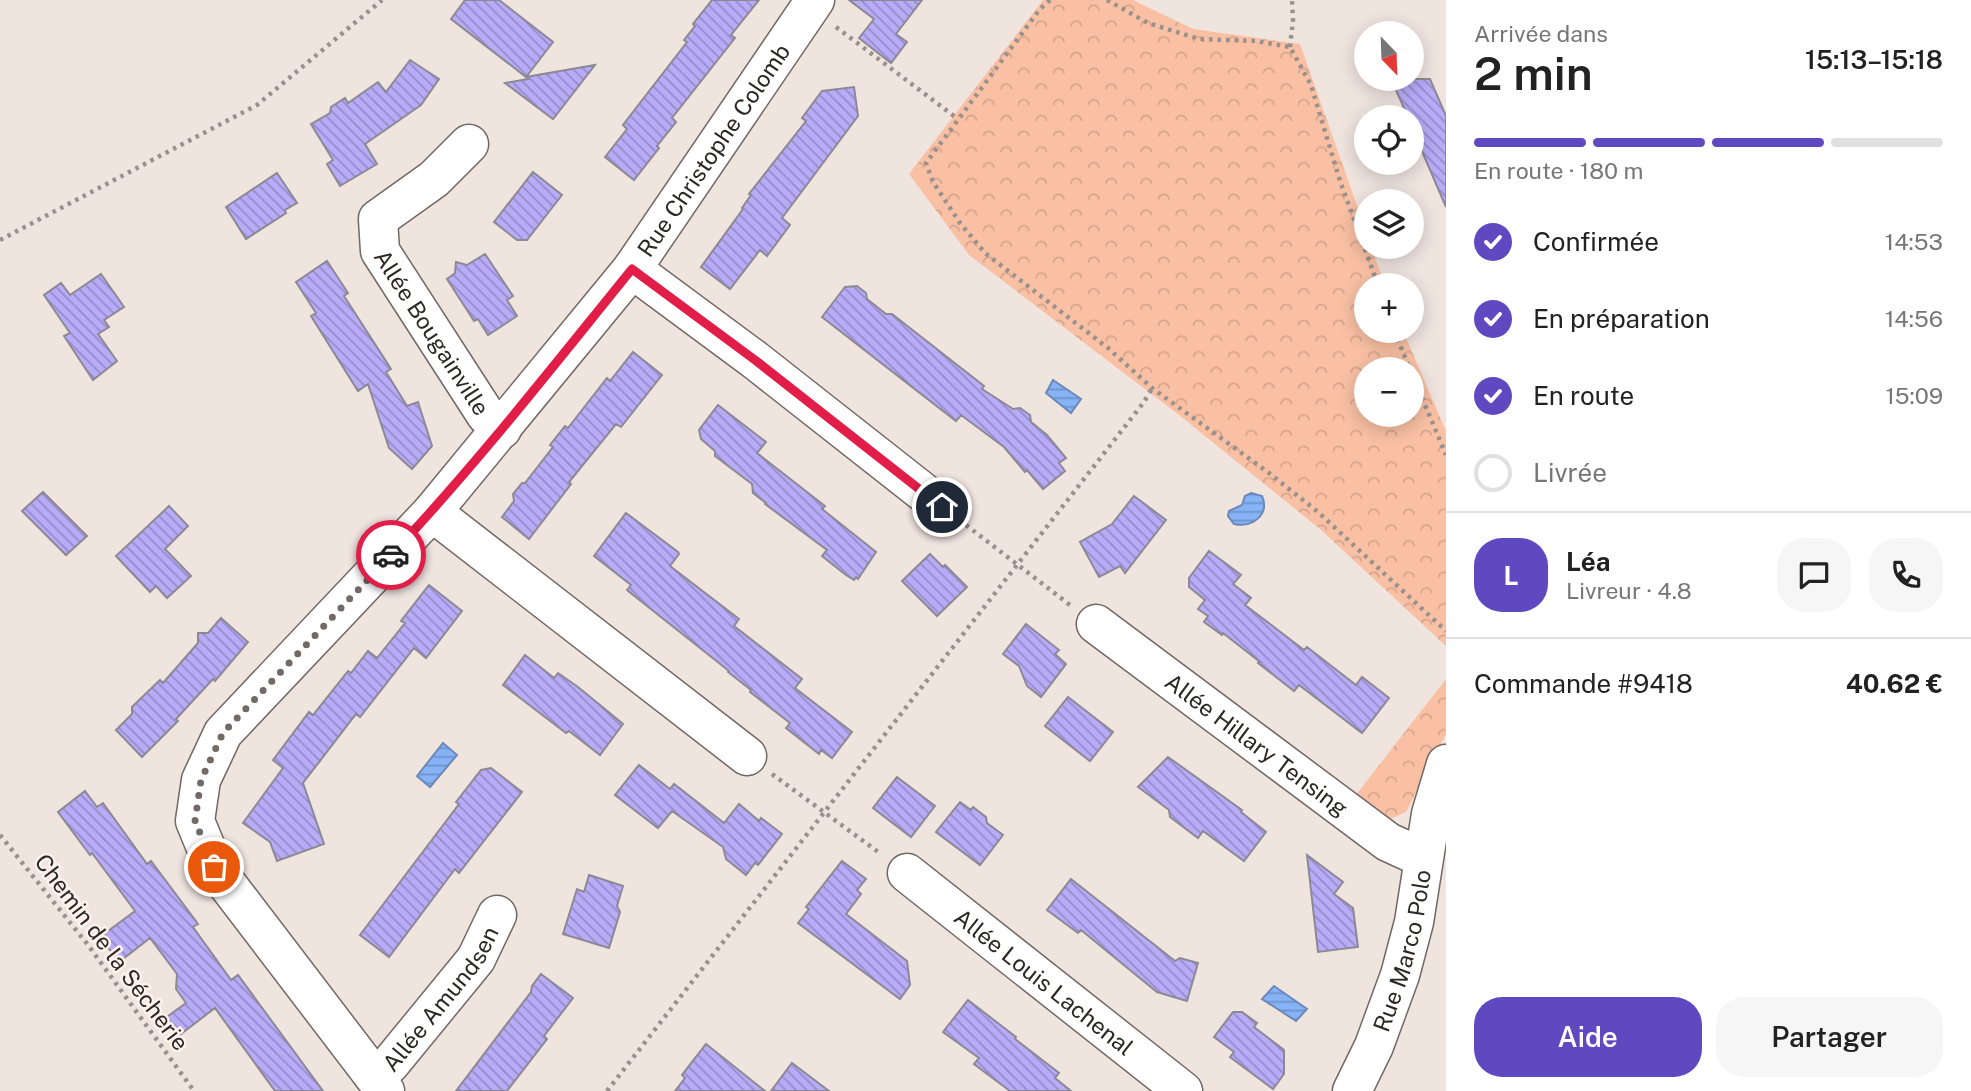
<!DOCTYPE html>
<html lang="fr">
<head>
<meta charset="utf-8">
<style>
  :root { --surface:#fff; --page:#f6f6f6; --text:#222; --muted:#767676; --line:#e0e0e0; --accent:#5e49c1 }
  body { margin:0; font-family:"Public Sans",sans-serif; background:var(--page); color:var(--text); height:100vh; display:flex; flex-direction:column; font-size:26px; white-space:nowrap }
  * { box-sizing:border-box; margin:0 }
  p { font-size:23px; color:var(--muted) }
  .icon { flex:none; width:38px; height:38px; fill:none; stroke:currentColor; stroke-width:2; stroke-linecap:round; stroke-linejoin:round }
  .map { position:relative; flex:1; overflow:hidden }
  .panel { display:flex; flex-direction:column; background:var(--surface); width:525px }
  .panel>* { flex:none }
  .needle { width:46px; rotate:157deg }
  .tools { position:absolute; left:1354px; top:21px; display:grid; gap:14px }
  .tools a { display:grid; place-items:center; width:70px; height:70px; border-radius:50%; background:var(--surface); box-shadow:0 4px 18px #0003; font-size:35px }
  .pin { position:absolute; display:grid; place-items:center; width:60px; height:60px; color:#fff; margin:-30px; border:4px solid #fff; border-radius:50%; box-shadow:0 2px 7px #0007 }
  .courier { position:absolute; display:grid; place-items:center; width:70px; height:70px; margin:-35px; border:5px solid #e11d48; border-radius:50%; background:#fff; color:#222; box-shadow:0 2px 9px #0007 }
  .head em { font-style:normal; font-weight:600 }
  .head div { display:flex; flex-direction:column-reverse }
  .head { display:flex; align-items:center; justify-content:space-between; height:119px; padding:0 28px }
  h1 { font-size:46px; font-weight:600; line-height:52px }
  .bar { display:grid; grid-template-columns:repeat(4,1fr); gap:10px 7px; align-content:center; height:84px; padding:0 28px }
  .bar i { height:9px; border-radius:5px; background:var(--line) }
  .bar .active { background:var(--accent) }
  .bar p { grid-column:span 4 }
  .line { display:flex; align-items:center; gap:18px; padding:0 28px; border-top:2px solid var(--line) }
  .line div { flex:1 }
  .round { display:grid; place-items:center; flex:none; width:74px; height:74px; border-radius:28px; background:var(--page) }
  ol { padding:0 28px; list-style:none }
  li { display:flex; align-items:center; gap:21px; height:77px }
  li p { margin-inline-start:auto }
  li .icon { padding:7px; border-radius:50%; background:var(--accent); color:#fff; stroke-width:4 }
  li:last-child { color:var(--muted) }
  li i { width:38px; height:38px; border:4px solid var(--line); border-radius:50% }
  .action { display:flex; gap:14px; margin-top:auto; padding:14px 28px }
  .action a { flex:1; height:80px; border-radius:28px; background:var(--accent); color:#fff; font-size:28px; font-weight:600; line-height:80px; text-align:center }
  .action a+a { background:var(--page); color:var(--text) }
  main { display:flex; flex:1; min-height:0 }
  .map>svg:first-child { display:block }
</style>
</head>
<body>
<main>
<div class="map">
<svg width="1446" height="1091" viewBox="0 0 1446 1091">
  <defs>
    <pattern id="park-crowns" width="20" height="18" patternUnits="userSpaceOnUse" patternTransform="scale(1.75)"><rect width="20" height="18" fill="#f9c0a4"/><path d="M2 6a3 3 0 1 1 6 0M12 15a3 3 0 1 1 6 0" fill="none" stroke="#d6a58d"/></pattern>
    <pattern id="water-rules" width="6" height="5" patternUnits="userSpaceOnUse" patternTransform="scale(1.75)"><rect width="6" height="5" fill="#86b3f7"/><path d="M0 2.5h6" fill="none" stroke="#6e92c8"/></pattern>
    <pattern id="building-back-hatch" width="6" height="6" patternUnits="userSpaceOnUse" patternTransform="scale(1.75)"><rect width="6" height="6" fill="#b8abf8"/><path d="M-1 5l2 2M0 0l6 6M5-1l2 2" fill="none" stroke="#968bc9"/></pattern>
  </defs>
  <rect width="100%" height="100%" fill="#f0e4df"/>
  <!-- park -->
  <path fill="url(#park-crowns)" fill-rule="evenodd" d="M 1043,0 L 1133,0 L 1193,29 L 1300,44 L 1367,234 L 1367,247 L 1371,247 L 1385,285 L 1367,285 L 1367,331 L 1403,331 L 1446,431 L 1446,646 L 1320,529 L 1179,415 L 969,255 L 909,174 ZM 1367,369 L 1412,369 L 1412,415 L 1367,415 Z
    M 1446,679 L 1446,734 L 1406,812 L 1390,819 L 1355,796 Z"/>
  <!-- water -->
  <path fill="url(#water-rules)" stroke="#6b89b8" stroke-width="2" d="M 1053,380 L 1081,399 L 1071,413 L 1046,393 Z
    M 1251,493 L 1262,496 C 1270,515 1252,528 1234,524 L 1228,516 L 1229,511 L 1242,505 L 1245,496 Z
    M 443,743 L 457,755 L 430,787 L 417,776 Z
    M 1274,986 L 1307,1009 L 1296,1021 L 1262,999 Z"/>
  <!-- building -->
  <path fill="url(#building-back-hatch)" stroke="#8b8a94" stroke-width="2" d="M 465,0 L 499,0 L 553,42 L 526,77 L 451,19 Z
    M 712,0 L 759,0 L 731,35 L 735,38 L 672,118 L 676,122 L 657,146 L 659,148 L 634,180 L 605,157 L 627,129 L 623,125 L 687,42 L 684,40 L 695,26 L 693,24 Z
    M 849,0 L 922,0 L 896,34 L 907,42 L 891,63 L 859,38 L 874,19 Z
    M 410,60 L 439,79 L 421,105 L 365,144 L 377,164 L 340,186 L 327,164 L 333,160 L 311,124 L 330,113 L 331,107 L 345,98 L 348,103 L 378,82 L 386,92 Z
    M 595,65 L 553,119 L 505,83 L 528,79 L 526,77 Z
    M 1391,79 L 1430,79 L 1446,116 L 1446,207 L 1412,128 L 1412,117 L 1408,117 Z
    M 854,87 L 858,116 L 782,218 L 790,225 L 767,256 L 760,250 L 730,289 L 701,267 L 743,209 L 742,208 L 751,195 L 749,194 L 806,121 L 802,118 L 822,91 Z
    M 533,172 L 562,195 L 527,240 L 517,240 L 494,222 Z
    M 277,173 L 297,203 L 285,210 L 286,213 L 246,239 L 226,207 Z
    M 485,254 L 513,296 L 507,300 L 517,316 L 488,335 L 478,319 L 474,321 L 447,279 L 455,273 L 456,262 L 467,265 Z
    M 327,261 L 348,293 L 344,296 L 391,369 L 386,372 L 407,406 L 418,402 L 432,446 L 412,469 L 389,448 L 368,384 L 358,391 L 311,316 L 316,313 L 296,282 Z
    M 101,274 L 124,307 L 104,320 L 109,327 L 98,334 L 117,361 L 93,380 L 64,336 L 70,333 L 44,295 L 61,283 L 70,295 Z
    M 857,286 L 866,293 L 867,299 L 886,314 L 892,314 L 984,386 L 982,389 L 1013,409 L 1020,408 L 1030,415 L 1031,422 L 1047,435 L 1066,458 L 1059,463 L 1065,471 L 1043,489 L 1027,470 L 1025,472 L 1004,447 L 961,415 L 956,421 L 822,317 L 845,287 Z
    M 633,352 L 662,375 L 621,427 L 616,424 L 569,482 L 571,484 L 529,539 L 502,517 L 514,501 L 513,494 L 522,483 L 525,483 L 553,447 L 550,445 L 565,426 L 568,428 L 607,378 L 610,381 Z
    M 718,405 L 766,442 L 757,453 L 825,506 L 822,509 L 876,552 L 858,579 L 856,577 L 854,580 L 846,575 L 822,556 L 827,550 L 765,504 L 766,503 L 753,493 L 752,484 L 715,456 L 715,451 L 701,439 L 699,430 Z
    M 43,492 L 87,536 L 66,555 L 22,511 Z
    M 1134,496 L 1166,520 L 1125,573 L 1120,566 L 1099,577 L 1080,542 L 1112,524 Z
    M 169,506 L 188,526 L 165,549 L 191,576 L 167,598 L 156,586 L 150,592 L 116,556 Z
    M 626,513 L 678,552 L 679,554 L 670,566 L 739,619 L 734,626 L 802,679 L 795,688 L 852,732 L 832,758 L 821,750 L 819,754 L 786,728 L 790,723 L 750,692 L 751,690 L 728,672 L 729,671 L 627,590 L 631,585 L 594,556 Z
    M 1209,551 L 1241,575 L 1233,584 L 1251,598 L 1245,605 L 1304,650 L 1307,647 L 1356,685 L 1362,677 L 1389,698 L 1362,733 L 1299,685 L 1294,691 L 1258,663 L 1260,662 L 1223,633 L 1222,635 L 1204,622 L 1208,616 L 1198,609 L 1205,600 L 1189,587 L 1189,578 Z
    M 930,554 L 943,567 L 945,565 L 967,587 L 937,616 L 902,581 Z
    M 429,585 L 462,611 L 426,658 L 414,648 L 360,717 L 356,714 L 303,783 L 324,844 L 277,861 L 270,842 L 243,823 L 283,768 L 273,760 L 309,712 L 313,715 L 348,671 L 351,673 L 368,651 L 377,658 L 405,623 L 401,621 Z
    M 221,618 L 248,642 L 215,681 L 213,679 L 176,719 L 178,721 L 142,757 L 116,730 L 132,714 L 132,707 L 160,680 L 163,683 L 198,643 L 198,633 L 208,633 Z
    M 1026,624 L 1059,650 L 1055,654 L 1066,664 L 1041,697 L 1027,686 L 1019,666 L 1003,654 Z
    M 525,655 L 554,678 L 558,673 L 578,687 L 623,724 L 600,755 L 569,731 L 566,733 L 503,685 Z
    M 1068,697 L 1113,732 L 1090,761 L 1045,726 Z
    M 1168,757 L 1242,810 L 1241,812 L 1266,832 L 1244,861 L 1203,831 L 1198,838 L 1170,817 L 1169,810 L 1138,787 Z
    M 639,765 L 670,789 L 674,784 L 724,823 L 739,804 L 759,821 L 761,818 L 782,834 L 758,865 L 755,863 L 746,875 L 726,859 L 723,847 L 672,811 L 658,828 L 615,795 Z
    M 491,768 L 522,792 L 459,873 L 455,869 L 389,957 L 360,935 L 459,804 L 456,802 L 481,770 Z
    M 897,777 L 935,806 L 911,837 L 873,808 Z
    M 85,791 L 97,807 L 103,803 L 147,864 L 151,861 L 198,924 L 193,927 L 231,980 L 238,975 L 323,1091 L 275,1091 L 215,1008 L 177,1037 L 164,1019 L 186,1003 L 176,989 L 177,974 L 150,938 L 119,962 L 100,937 L 135,911 L 92,853 L 90,855 L 58,812 Z
    M 960,802 L 971,810 L 973,807 L 986,817 L 987,823 L 1003,835 L 980,865 L 936,832 Z
    M 1307,855 L 1343,882 L 1334,894 L 1353,908 L 1358,947 L 1318,952 Z
    M 842,861 L 866,879 L 857,890 L 861,894 L 846,914 L 907,961 L 910,985 L 900,999 L 798,923 L 809,909 L 806,907 Z
    M 589,875 L 623,886 L 617,906 L 620,912 L 609,948 L 563,934 L 577,889 L 584,892 Z
    M 1071,879 L 1175,961 L 1180,958 L 1198,963 L 1187,1001 L 1157,992 L 1081,930 L 1078,933 L 1047,910 Z
    M 541,974 L 573,998 L 544,1036 L 547,1039 L 507,1091 L 456,1091 L 531,992 L 532,986 Z
    M 968,1000 L 1016,1037 L 1015,1039 L 1059,1073 L 1055,1078 L 1071,1091 L 1010,1091 L 974,1064 L 979,1058 L 943,1032 Z
    M 1233,1012 L 1242,1012 L 1257,1023 L 1254,1027 L 1284,1050 L 1284,1074 L 1273,1089 L 1230,1057 L 1234,1052 L 1214,1037 Z
    M 706,1044 L 765,1091 L 675,1091 L 685,1078 L 682,1075 Z
    M 792,1063 L 829,1091 L 771,1091 Z"/>
  <g fill="none" stroke-linecap="round" stroke-linejoin="round">
    <!-- minor casing -->
    <g stroke="#726863" stroke-width="41">
      <g id="minor">
        <path id="s1" d="M 469,144 L 434,179 L 378,219 L 380,251 L 486,415 L 502,429"/>
        <path d="M 632,269 L 755,360 L 942,507"/>
        <path d="M 432,512 L 747,756"/>
        <path id="s2" d="M 1096,624 L 1388,842 L 1423,858"/>
        <path id="s3" d="M 907,873 L 1183,1091"/>
        <path id="s4" d="M 373,1075 L 390,1064 L 476,959 L 497,915"/>
        <path id="s5" d="M 385,1091 L 214,867 L 195,821 L 201,780 L 223,733 L 432,512 L 632,269 L 815,0"/>
        <path id="s6" d="M 1352,1091 L 1374,1046 L 1400,975 L 1414,922 L 1431,814 L 1446,764"/>
      </g>
    </g>
    <!-- path -->
    <path stroke="#99918d" stroke-width="4.5" stroke-dasharray="3.5 5" stroke-linecap="butt" d="M 1050,0 L 1040,9 L 926,163 L 933,182 L 960,223 L 985,253 L 1108,348 L 1152,388 L 1269,473 L 1318,512 L 1446,631
      M 1107,0 L 1148,23 L 1199,39 L 1256,41 L 1290,47 L 1311,85 L 1340,181 L 1378,285
      M 836,27 L 958,119
      M 1290,47 L 1293,20 L 1292,0
      M 0,240 L 257,105 L 382,0
      M 1394,331 L 1410,369
      M 1412,374 L 1446,455
      M 966,525 L 1070,605
      M 772,774 L 881,854
      M 0,835 L 88,945 L 194,1091
      M 607,1091 L 1144,402 L 1152,388"/>
    <!-- minor -->
    <use href="#minor" stroke="#fff" stroke-width="38"/>
  </g>
  <g fill="none" stroke-linecap="round" stroke-linejoin="round">
    <!-- done -->
    <path stroke="#716a67" stroke-width="7" stroke-dasharray="0 12.6" d="M 214,867 L 195,821 L 201,780 L 223,733 L 391,555"/>
    <!-- route -->
    <path stroke="#e11d48" stroke-width="9" d="M 391,555 C 477,464 554,365 632,269 L 755,360 L 942,507"/>
  </g>
  <g text-anchor="middle" dominant-baseline="central" stroke-width="5" stroke-linejoin="round" paint-order="stroke">
    <!-- street labels -->
    <g font-size="23" fill="#2c2826" stroke="#fef2ec">
      <text stroke="none"><textPath href="#s5" startOffset="1188">Rue Christophe Colomb</textPath></text>
      <text stroke="none"><textPath href="#s1" startOffset="247">Allée Bougainville</textPath></text>
      <text stroke="none"><textPath href="#s2" startOffset="201">Allée Hillary Tensing</textPath></text>
      <text stroke="none"><textPath href="#s6" startOffset="150">Rue Marco Polo</textPath></text>
      <text transform="translate(112 952) rotate(53)">Chemin de la Sécherie</text>
      <text stroke="none"><textPath href="#s3" startOffset="175">Allée Louis Lachenal</textPath></text>
      <text stroke="none"><textPath href="#s4" startOffset="103">Allée Amundsen</textPath></text>
    </g>
  </g>
</svg>
<div class="tools">
<a><svg class="needle" viewBox="-14 -14 28 28"><path d="M0-13l5 13h-10z" fill="#e53935"/><path d="M0 13l5-13h-10z" fill="#767676"/></svg></a>
<a><svg class="icon" aria-label="locate" viewBox="0 0 24 24"><circle cx="12" cy="12" r="6"/><path d="M12 2v4M12 18v4M2 12h4M18 12h4"/></svg></a>
<a><svg class="icon" aria-label="layers" viewBox="0 0 24 24"><path d="M12 4l9 5-9 5-9-5zM3 14l9 5 9-5"/></svg></a>
<a>+</a>
<a>−</a>
</div>
<div class="pin" style="left:214px;top:867px;background:#ea580c"><svg class="icon" aria-label="bag" viewBox="0 0 24 24"><path d="M5 8h14l-1 12H6zM9 8a3 3 0 0 1 6 0"/></svg></div>
<div class="pin" style="left:942px;top:507px;background:#1f2937"><svg class="icon" aria-label="home" viewBox="0 0 24 24"><path d="M3 11l9-7 9 7M6 9v11h12V9"/></svg></div>
<div class="courier" style="left:391px;top:555px"><svg class="icon" aria-label="car" viewBox="0 0 24 24"><path d="M5 17H2v-5l4-1 3-4h7l3 4 3 1v5h-3M9 17h6M6 11h13"/><circle cx="7" cy="17" r="2"/><circle cx="17" cy="17" r="2"/></svg></div>
</div>
<section class="panel">
<div class="head"><div><h1>2 min</h1><p>Arrivée dans</p></div><em>15:13–15:18</em></div>
<div class="bar"><i class="active"></i><i class="active"></i><i class="active"></i><i></i><p>En route · 180 m</p></div>
<ol>
<li><svg class="icon" aria-label="check" viewBox="0 0 24 24"><path d="M5 12l5 5 9-10"/></svg>Confirmée<p>14:53</p></li>
<li><svg class="icon" aria-label="check" viewBox="0 0 24 24"><path d="M5 12l5 5 9-10"/></svg>En préparation<p>14:56</p></li>
<li><svg class="icon" aria-label="check" viewBox="0 0 24 24"><path d="M5 12l5 5 9-10"/></svg>En route<p>15:09</p></li>
<li><i></i>Livrée</li>
</ol>
<div class="line" style="height:126px"><b class="round" style="background:var(--accent);color:#fff">L</b><div><b>Léa</b><p>Livreur · 4.8</p></div><a class="round"><svg class="icon" aria-label="chat" viewBox="0 0 24 24"><path d="M4 5h16v11H9l-5 4z"/></svg></a><a class="round"><svg class="icon" aria-label="phone" viewBox="0 0 24 24"><path d="M5 4h4l2 5-3 2q2 4 5 5l2-3 5 2v4C11 20 4 13 5 4z"/></svg></a></div>
<div class="line" style="height:91px"><div>Commande #9418</div><b>40.62 €</b></div>
<div class="action"><a>Aide</a><a>Partager</a></div>
</section>
</main>
</body>
</html>
